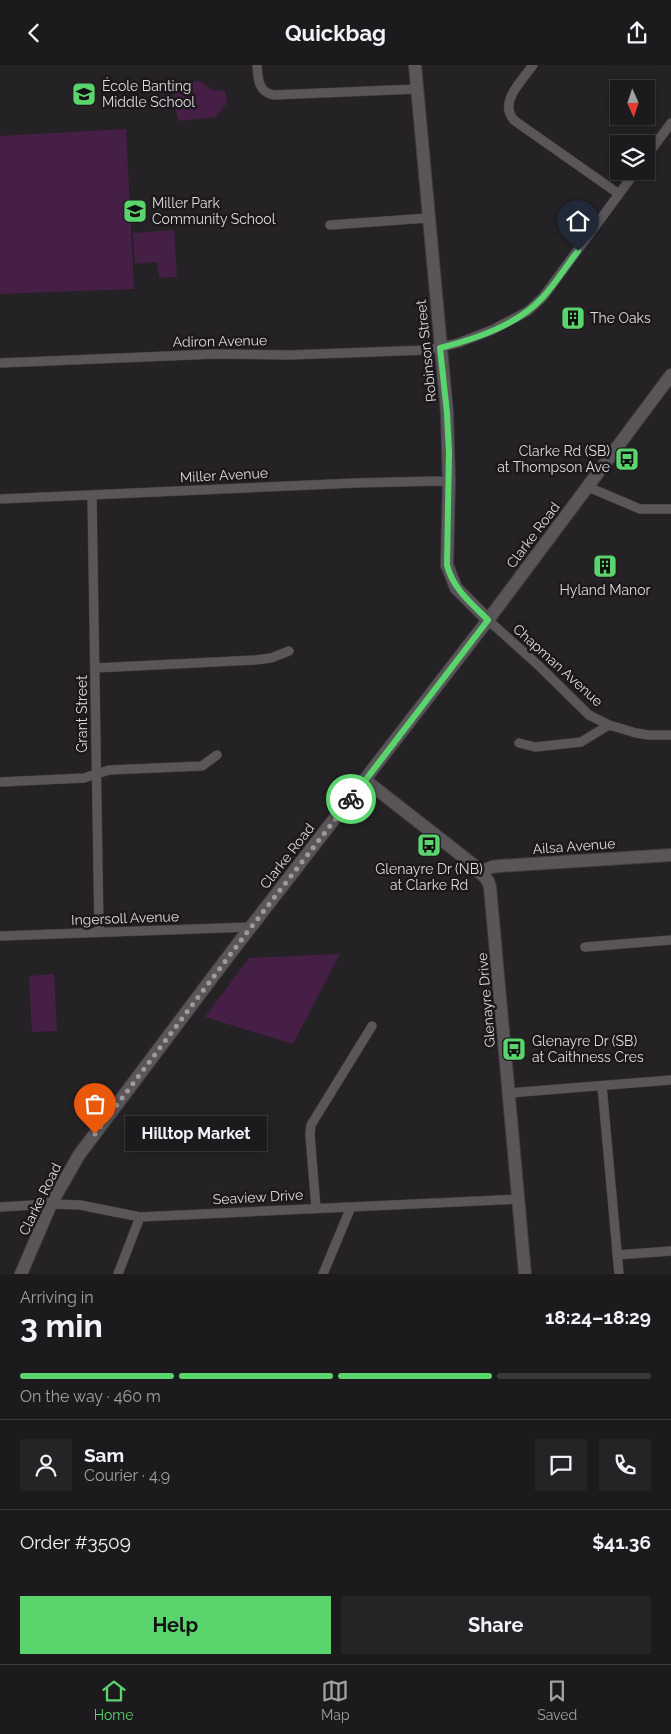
<!DOCTYPE html>
<html lang="en">
<head>
<meta charset="utf-8">
<style>
  :root { --surface:#1c1a1c; --page:#252325; --text:#f1f3f6; --muted:#a0a1a3; --line:#3a383b; --accent:#5ad56e }
  body { margin:0; font-family:Raleway,sans-serif; background:var(--page); color:var(--text); height:100vh; display:flex; flex-direction:column; font-size:19px; white-space:nowrap }
  * { box-sizing:border-box; margin:0 }
  p { font-size:16px; color:var(--muted) }
  .icon { flex:none; width:28px; height:28px; fill:none; stroke:currentColor; stroke-width:2; stroke-linecap:round; stroke-linejoin:round }
  .map { position:relative; height:1209px; overflow:hidden }
  .panel { display:flex; flex-direction:column; background:var(--surface); flex:1 }
  .panel>* { flex:none }
  .needle { width:32px; rotate:177deg }
  .buttons { position:absolute; left:610px; top:15px; display:grid; gap:10px }
  .buttons a { display:grid; place-items:center; width:45px; height:45px; border-radius:0px; background:var(--surface); box-shadow:0 2px 12px #0003,0 0 0 1px var(--line); font-size:25px }
  .pin { position:absolute; display:grid; place-items:center; width:42px; height:42px; color:#fff; margin:-51px -21px; border-radius:50% 50% 50% 0; rotate:-45deg; box-shadow:0 0 5px #0007 }
  .pin .icon { rotate:45deg }
  .courier { position:absolute; display:grid; place-items:center; width:50px; height:50px; margin:-25px; border:4px solid #5ad56e; border-radius:50%; background:#fff; color:#222; box-shadow:0 1px 6px #0007 }
  .bubble { position:absolute; height:35px; border-radius:0px; background:var(--surface); box-shadow:0 2px 12px #0003,0 0 0 1px var(--line); font-size:16px; font-weight:700; line-height:35px; text-align:center }
  .head em { font-style:normal; font-weight:700 }
  .head div { display:flex; flex-direction:column-reverse }
  .head { display:flex; align-items:center; justify-content:space-between; height:85px; padding:0 20px }
  h1 { font-size:32px; font-weight:700; line-height:38px }
  .bar { display:grid; grid-template-columns:repeat(4,1fr); gap:8px 5px; align-content:center; height:60px; padding:0 20px }
  .bar i { height:6px; border-radius:4px; background:var(--line) }
  .bar .on { background:var(--accent) }
  .bar p { grid-column:span 4 }
  .line { display:flex; align-items:center; gap:12px; padding:0 20px; border-top:1px solid var(--line) }
  .line div { flex:1 }
  .round { display:grid; place-items:center; flex:none; width:52px; height:52px; border-radius:0px; background:var(--page) }
  .cta { display:flex; gap:10px; margin-top:auto; padding:10px 20px }
  .cta a { flex:1; height:58px; border-radius:0px; background:var(--accent); color:#111; font-size:20px; font-weight:700; line-height:58px; text-align:center }
  .cta a+a { background:var(--page); color:var(--text) }
  header { display:flex; justify-content:space-between; align-items:center; height:65px; padding:0 20px; background:var(--surface); font-size:22px; font-weight:700 }
  .tabs { display:flex; justify-content:space-around; align-items:center; height:70px; border-top:1px solid var(--line); background:var(--surface); font-size:14px; color:var(--muted) }
  .tabs a { display:grid; justify-items:center; gap:2px }
  .tabs .on { color:var(--accent) }
  .map>svg:first-child { display:block }
</style>
</head>
<body>
<header><svg class="icon" aria-label="back" viewBox="0 0 24 24"><path d="M15 5l-7 7 7 7"/></svg>Quickbag<svg class="icon" aria-label="share" viewBox="0 0 24 24"><path d="M12 15V3M7 8l5-5 5 5M5 13v7h14v-7"/></svg></header>
<div class="map">
<svg width="671" height="1209" viewBox="0 0 671 1209">
  <rect width="100%" height="100%" fill="#252225"/>
  <!-- green -->
  <path fill="#461f46" d="M 200,16 L 214,26 L 225,25 L 227,38 L 216,52 L 179,56 L 171,32 L 180,24 L 180,18 Z
    M 126,64 L 134,224 L 0,229 L 0,71 Z
    M 174,165 L 177,212 L 159,213 L 157,197 L 135,199 L 133,168 Z
    M 340,889 L 293,979 L 205,952 L 249,893 Z
    M 54,909 L 57,966 L 32,967 L 29,911 Z"/>
  <g fill="none" stroke-linecap="round" stroke-linejoin="round">
    <!-- street casing -->
    <g stroke="#403d40" stroke-width="10">
      <path id="street" d="M 257,0 C 258,14 258,27 274,30 L 417,24
        M 533,0 C 522,16 497,38 515,56 L 619,129
        M 646,92 L 671,58
        M 330,160 L 428,153
        M 0,298 L 216,289 L 289,290 L 428,285 L 458,278 L 492,265 L 528,246 L 543,232 L 636,106
        M 588,422 L 640,444 L 671,444
        M 92,431 L 99,867
        M 0,434 L 355,418 L 437,416 L 449,417
        M 488,555 L 538,600 L 589,650 L 609,660 L 636,668 L 649,670 L 671,670
        M 95,603 L 255,595 L 271,593 L 289,586
        M 519,678 L 535,682 L 581,677 L 609,660
        M 0,717 L 84,713 L 109,705 L 202,701 L 217,690
        M 0,871 L 250,862
        M 585,882 L 671,875
        M 602,1021 L 619,1209
        M 509,1028 L 671,1015
        M 0,1142 L 51,1139 L 80,1140 L 140,1152 L 518,1134
        M 316,1143 L 310,1070 L 311,1060 L 372,961
        M 617,1190 L 671,1186
        M 118,1209 L 140,1152
        M 323,1209 L 351,1142"/>
    </g>
    <!-- secondary casing -->
    <g stroke="#403d40" stroke-width="14">
      <path id="secondary" d="M 415,0 L 447,348 L 449,417 L 447,500 L 456,523 L 488,555
        M 365,715 L 475,801 L 488,816 L 490,822 L 525,1209
        M 479,807 L 492,802 L 499,801 L 671,790
        M 21,1209 L 51,1139 L 79,1090 L 233,885 L 488,555 L 671,310"/>
    </g>
    <!-- street -->
    <use href="#street" stroke="#595559" stroke-width="9"/>
    <!-- secondary -->
    <use href="#secondary" stroke="#595559" stroke-width="12"/>
  </g>
  <g fill="none" stroke-linecap="round" stroke-linejoin="round">
    <!-- done -->
    <path stroke="#9d9a9d" stroke-width="5" stroke-dasharray="0 9" d="M 95,1069 L 242,874 L 351,734"/>
    <!-- route -->
    <path stroke="#5ad56e" stroke-width="6" d="M 351,734 L 488,555 C 471,538 453,524 447,500 L 449,388 L 447,348 L 440,283 C 475,274 518,260 543,232 C 556,218 566,201 578,186"/>
  </g>
  <!-- icons -->
  <defs>
    <g id="school-square" transform="scale(1.25)"><rect x="-9" y="-9" width="18" height="18" rx="4" fill="#5ad56e" stroke="#1c181c"/><path d="M0-5L7-2L0 1L-7-2ZM-4 1L0 2.5L4 1V4Q0 6-4 4Z" fill="#111"/></g>
    <g id="building-square" transform="scale(1.25)"><rect x="-9" y="-9" width="18" height="18" rx="4" fill="#5ad56e" stroke="#1c181c"/><path d="M-4-6H4V6H1V3H-1V6H-4ZM-2.5-4.3h1.7v1.8h-1.7ZM.8-4.3h1.7v1.8H.8ZM-2.5-1h1.7V.8h-1.7ZM.8-1h1.7V.8H.8Z" fill="#111"/></g>
    <g id="bus-square" transform="scale(1.25)"><rect x="-9" y="-9" width="18" height="18" rx="4" fill="#5ad56e" stroke="#1c181c"/><path d="M-5-6H5V4H4V6H2V4H-2V6H-4V4H-5ZM-3.5-4V0h7V-4ZM-3.5 1.2v1.5H-2V1.2ZM2 1.2v1.5H3.5V1.2Z" fill="#111"/></g>
  </defs>
  <g fill-rule="evenodd">
    <use href="#school-square" x="84" y="29"/>
    <use href="#school-square" x="135" y="146"/>
    <use href="#building-square" x="573" y="253"/>
    <use href="#bus-square" x="627" y="394"/>
    <use href="#building-square" x="605" y="501"/>
    <use href="#bus-square" x="429" y="780"/>
    <use href="#bus-square" x="514" y="984"/>
  </g>
  <g text-anchor="middle" dominant-baseline="central" stroke-width="5" stroke-linejoin="round" paint-order="stroke">
    <!-- poi labels -->
    <g font-size="14" fill="#dddbdd" stroke="#1c181c" text-anchor="start">
      <text x="102" y="21">École Banting<tspan x="102" dy="16">Middle School</tspan></text>
      <text x="152" y="138">Miller Park<tspan x="152" dy="16">Community School</tspan></text>
      <text x="590" y="253">The Oaks</text>
      <text x="610" y="386" text-anchor="end">Clarke Rd (SB)<tspan x="610" dy="16">at Thompson Ave</tspan></text>
      <text x="605" y="525" text-anchor="middle">Hyland Manor</text>
      <text x="429" y="804" text-anchor="middle">Glenayre Dr (NB)<tspan x="429" dy="16">at Clarke Rd</tspan></text>
      <text x="532" y="976">Glenayre Dr (SB)<tspan x="532" dy="16">at Caithness Cres</tspan></text>
    </g>
    <!-- street labels -->
    <g font-size="14" fill="#dddbdd" stroke="#1c181c">
      <text transform="translate(220 276) rotate(-1)">Adiron Avenue</text>
      <text transform="translate(426 286) rotate(-96)">Robinson Street</text>
      <text transform="translate(224 410) rotate(-3)">Miller Avenue</text>
      <text transform="translate(533 470) rotate(-53)">Clarke Road</text>
      <text transform="translate(558 600) rotate(42)">Chapman Avenue</text>
      <text transform="translate(82 649) rotate(-90)">Grant Street</text>
      <text transform="translate(574 781) rotate(-4)">Ailsa Avenue</text>
      <text transform="translate(287 791) rotate(-52)">Clarke Road</text>
      <text transform="translate(125 853) rotate(-2)">Ingersoll Avenue</text>
      <text transform="translate(486 935) rotate(-95)">Glenayre Drive</text>
      <text transform="translate(258 1132) rotate(-3)">Seaview Drive</text>
      <text transform="translate(40 1134) rotate(-64)">Clarke Road</text>
    </g>
  </g>
</svg>
<div class="buttons">
<a><svg class="needle" viewBox="-14 -14 28 28"><path d="M0-13l5 13h-10z" fill="#e53935"/><path d="M0 13l5-13h-10z" fill="#a0a1a3"/></svg></a>
<a><svg class="icon" aria-label="layers" viewBox="0 0 24 24"><path d="M12 4l9 5-9 5-9-5zM3 14l9 5 9-5"/></svg></a>
</div>
<div class="pin" style="left:95px;top:1069px;background:#ea580c"><svg class="icon" aria-label="bag" viewBox="0 0 24 24"><path d="M5 8h14l-1 12H6zM9 8a3 3 0 0 1 6 0"/></svg></div>
<div class="pin" style="left:578px;top:186px;background:#1f2937"><svg class="icon" aria-label="home" viewBox="0 0 24 24"><path d="M3 11l9-7 9 7M6 9v11h12V9"/></svg></div>
<div class="courier" style="left:351px;top:734px"><svg class="icon" aria-label="bike" viewBox="0 0 24 24"><circle cx="6" cy="16" r="4"/><circle cx="18" cy="16" r="4"/><path d="M6 16l4-8h5l3 8M10 8l3 8H6M13 5h3"/></svg></div>
<div class="bubble" style="left:125px;top:1051px;width:142px">Hilltop Market</div>
</div>
<section class="panel">
<div class="head"><div><h1>3 min</h1><p>Arriving in</p></div><em>18:24–18:29</em></div>
<div class="bar"><i class="on"></i><i class="on"></i><i class="on"></i><i></i><p>On the way · 460 m</p></div>
<div class="line" style="height:90px"><a class="round"><svg class="icon" aria-label="person" viewBox="0 0 24 24"><circle cx="12" cy="8" r="4"/><path d="M4 21q1-7 8-7t8 7"/></svg></a><div><b>Sam</b><p>Courier · 4.9</p></div><a class="round"><svg class="icon" aria-label="chat" viewBox="0 0 24 24"><path d="M4 5h16v11H9l-5 4z"/></svg></a><a class="round"><svg class="icon" aria-label="phone" viewBox="0 0 24 24"><path d="M5 4h4l2 5-3 2q2 4 5 5l2-3 5 2v4C11 20 4 13 5 4z"/></svg></a></div>
<div class="line" style="height:65px"><div>Order #3509</div><b>$41.36</b></div>
<div class="cta"><a>Help</a><a>Share</a></div>
</section>
<nav class="tabs">
<a class="on"><svg class="icon" aria-label="home" viewBox="0 0 24 24"><path d="M3 11l9-7 9 7M6 9v11h12V9"/></svg>Home</a>
<a><svg class="icon" aria-label="map" viewBox="0 0 24 24"><path d="M3 6l6-2 6 2 6-2v14l-6 2-6-2-6 2zM9 4v14M15 6v14"/></svg>Map</a>
<a><svg class="icon" aria-label="saved" viewBox="0 0 24 24"><path d="M7 4h10v16l-5-4-5 4z"/></svg>Saved</a>
</nav>
</body>
</html>
